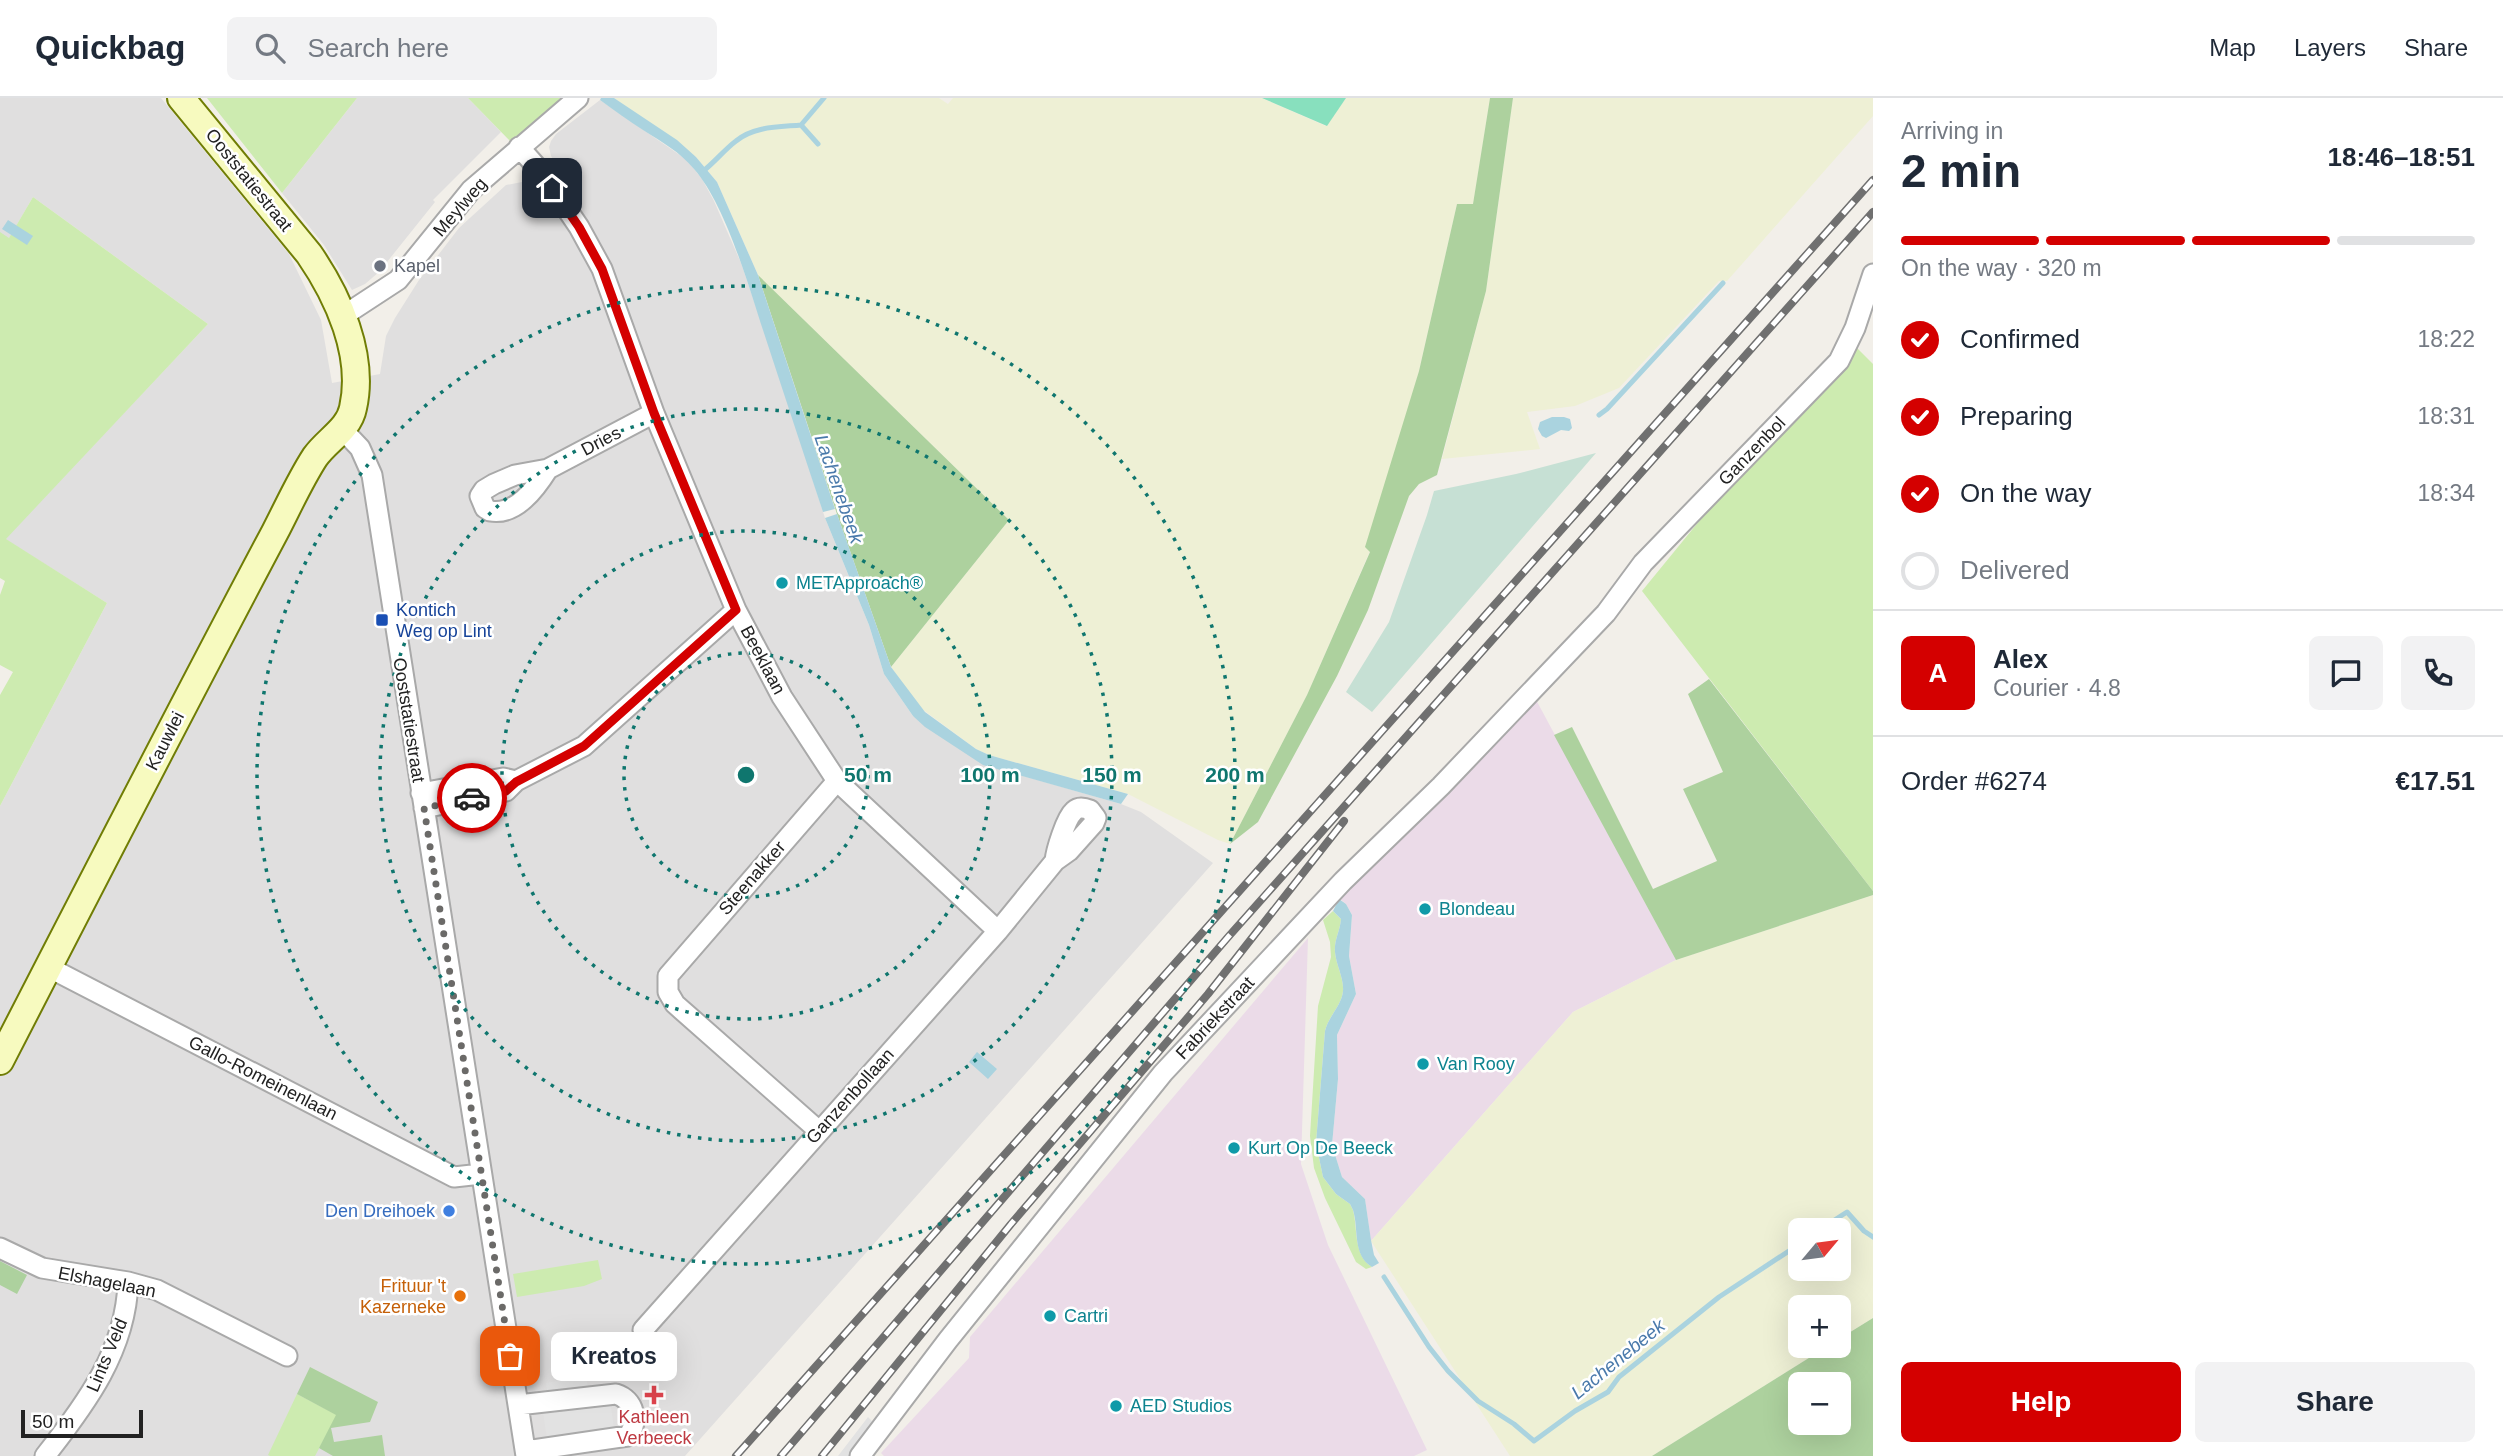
<!DOCTYPE html>
<html lang="en">
<head>
<meta charset="utf-8">
<style>
  :root { --surface:#fff; --page:#f2f2f3; --text:#1f2937; --muted:#747a83; --line:#e0e1e3; --accent:#d40000 }
  body { margin:0; font-family:Arial,sans-serif; background:var(--page); color:var(--text); height:100vh; display:flex; flex-direction:column; font-size:26px; white-space:nowrap }
  * { box-sizing:border-box; margin:0 }
  p { font-size:23px; color:var(--muted) }
  .icon { flex:none; width:38px; height:38px; fill:none; stroke:currentColor; stroke-width:2; stroke-linecap:round; stroke-linejoin:round }
  .map { position:relative; flex:1; overflow:hidden }
  .details { display:flex; flex-direction:column; background:var(--surface); width:630px }
  .details>* { flex:none }
  .needle { width:46px; rotate:61deg }
  .tools { position:absolute; left:1788px; top:1120px; display:grid; gap:14px }
  .tools a { display:grid; place-items:center; width:63px; height:63px; border-radius:10px; background:var(--surface); box-shadow:0 7px 28px #0002; font-size:35px }
  .scale { position:absolute; left:21px; bottom:18px; width:122px; box-sizing:border-box; padding-left:7px; border:4px solid #222; border-top:0; font-size:19px; line-height:24px; white-space:nowrap; color:#222; -webkit-text-stroke:5px #fff; paint-order:stroke }
  .pin { position:absolute; display:grid; place-items:center; width:60px; height:60px; color:#fff; margin:-30px; border-radius:14px; box-shadow:0 4px 10px #0006 }
  .courier { position:absolute; display:grid; place-items:center; width:70px; height:70px; margin:-35px; border:5px solid #d40000; border-radius:50%; background:#fff; color:#222; box-shadow:0 2px 9px #0007 }
  .bubble { position:absolute; height:49px; border-radius:10px; background:var(--surface); box-shadow:0 7px 28px #0002; font-size:23px; font-weight:700; line-height:49px; text-align:center }
  .summary em { font-style:normal; font-weight:700 }
  .summary div { display:flex; flex-direction:column-reverse }
  .summary { display:flex; align-items:center; justify-content:space-between; height:119px; padding:0 28px }
  h1 { font-size:46px; font-weight:700; line-height:52px }
  .bar { display:grid; grid-template-columns:repeat(4,1fr); gap:10px 7px; align-content:center; height:84px; padding:0 28px }
  .bar i { height:9px; border-radius:5px; background:var(--line) }
  .bar .current { background:var(--accent) }
  .bar p { grid-column:span 4 }
  .line { display:flex; align-items:center; gap:18px; padding:0 28px; border-top:2px solid var(--line) }
  .line div { flex:1 }
  .round { display:grid; place-items:center; flex:none; width:74px; height:74px; border-radius:10px; background:var(--page) }
  ol { padding:0 28px; list-style:none }
  li { display:flex; align-items:center; gap:21px; height:77px }
  li p { margin-inline-start:auto }
  li .icon { padding:7px; border-radius:50%; background:var(--accent); color:#fff; stroke-width:4 }
  li:last-child { color:var(--muted) }
  li i { width:38px; height:38px; border:4px solid var(--line); border-radius:50% }
  .button { display:flex; gap:14px; margin-top:auto; padding:14px 28px }
  .button a { flex:1; height:80px; border-radius:10px; background:var(--accent); color:#fff; font-size:28px; font-weight:700; line-height:80px; text-align:center }
  .button a+a { background:var(--page); color:var(--text) }
  header { display:flex; align-items:center; gap:42px; box-sizing:border-box; height:98px; padding:0 35px; background:var(--surface); border-bottom:2px solid var(--line) }
  header strong { font-size:33px }
  nav { display:flex; gap:38px; margin-inline-start:auto; font-size:24px }
  .search { width:490px; height:63px; background:var(--page); display:flex; align-items:center; gap:18px; box-sizing:border-box; padding:0 24px; border-radius:10px; color:var(--muted); font-size:26px }
  main { display:flex; flex:1; min-height:0 }
  .map>svg:first-child { display:block }
</style>
</head>
<body>
<header>
<strong>Quickbag</strong>
<div class="search"><svg class="icon" aria-label="search" viewBox="0 0 24 24"><circle cx="10" cy="10" r="6"/><path d="M15 15l6 6"/></svg>Search here</div>
<nav><a>Map</a><a>Layers</a><a>Share</a></nav>
</header>
<main>
<div class="map">
<svg width="1873" height="1358" viewBox="0 0 1873 1358">
  <rect width="100%" height="100%" fill="#f2efe9"/>
  <!-- residential -->
  <path fill="#e0dfdf" d="M 0,0 L 161,0 L 289,156 L 321,222 L 332,285 L 380,276 L 386,238 L 395,220 L 419,182 L 459,130 L 506,87 L 522,84 L 536,97 L 563,77 L 551,58 L 549,49 L 551,43 L 556,36 L 600,2 L 687,62 L 702,81 L 714,103 L 741,165 L 778,273 L 825,420 L 869,527 L 884,576 L 913,618 L 1020,677 L 1121,706 L 1141,714 L 1213,765 L 685,1358 L 0,1358 L 0,708 L 107,505 L 5,441 L 208,226 L 33,99 L 0,156 Z
    M 357,0 L 468,0 L 501,34 L 433,102 L 435,104 L 379,174 L 365,186 L 352,192 L 324,147 L 282,95 Z"/>
  <!-- industrial -->
  <path fill="#ebdbe8" d="M 1534,598 L 1676,862 L 1573,914 L 1371,1143 L 1365,1101 L 1342,1079 L 1332,1047 L 1338,981 L 1337,937 L 1356,896 L 1349,858 L 1352,817 L 1346,806 L 1333,795 Z
    M 1308,840 L 1301,1066 L 1328,1147 L 1427,1352 L 1414,1358 L 884,1358 L 881,1355 L 969,1260 L 970,1239 Z"/>
  <!-- farmland -->
  <path fill="#eef0d5" fill-rule="evenodd" d="M 614,0 L 939,0 L 948,6 L 953,0 L 1262,0 L 1326,28 L 1346,0 L 1490,0 L 1473,107 L 1457,106 L 1419,273 L 1370,453 L 1307,597 L 1230,746 L 1218,742 L 1128,696 L 989,657 L 976,651 L 918,608 L 891,569 L 1009,422 L 758,177 L 717,84 L 696,59 Z
    M 1513,0 L 1873,0 L 1873,18 L 1727,183 L 1719,183 L 1619,290 L 1575,308 L 1527,314 L 1540,351 L 1442,361 L 1486,193 Z
    M 1873,797 L 1873,1220 L 1839,1241 L 1839,1209 L 1801,1209 L 1801,1248 L 1828,1248 L 1652,1358 L 1510,1358 L 1371,1143 L 1573,914 L 1676,862 ZM 1801,1132 L 1839,1132 L 1839,1171 L 1801,1171 Z"/>
  <!-- grass -->
  <path fill="#cdebb0" d="M 207,0 L 357,0 L 282,95 Z
    M 468,0 L 566,0 L 511,44 Z
    M 33,99 L 208,226 L 6,441 L 107,505 L 0,708 L 0,597 L 13,574 L 0,567 L 0,497 L 5,483 L 0,480 L 0,134 L 9,140 Z
    M 1848,241 L 1873,266 L 1873,793 L 1642,493 Z
    M 1333,813 L 1341,821 C 1340,833 1334,842 1335,854 C 1336,867 1344,880 1343,893 C 1342,907 1328,919 1325,933 L 1316,1045 L 1323,1079 L 1336,1096 L 1350,1106 L 1353,1112 C 1358,1131 1353,1157 1372,1169 L 1366,1171 L 1356,1164 L 1325,1100 L 1314,1070 L 1310,1038 L 1318,908 L 1331,859 L 1330,844 L 1323,822 Z
    M 598,1162 L 602,1181 L 584,1188 L 517,1199 L 513,1176 Z
    M 623,1236 L 634,1246 L 616,1266 L 605,1257 Z
    M 297,1296 L 337,1317 L 315,1358 L 270,1358 L 268,1357 Z"/>
  <!-- forest -->
  <path fill="#add19e" fill-rule="evenodd" d="M 1490,0 L 1513,0 L 1486,193 L 1437,377 L 1419,386 L 1409,398 L 1368,512 L 1337,578 L 1258,724 L 1230,746 L 1307,597 L 1370,454 L 1365,449 L 1419,273 L 1457,106 L 1473,106 Z
    M 758,177 L 1009,422 L 891,569 L 837,416 Z
    M 1709,581 L 1873,793 L 1873,797 L 1676,862 L 1554,637 L 1572,629 L 1653,791 L 1717,763 L 1683,691 L 1723,674 L 1688,596 Z
    M 0,1163 L 27,1177 L 17,1196 L 0,1187 Z
    M 1873,1220 L 1873,1358 L 1652,1358 L 1828,1248 L 1839,1248 L 1839,1241 ZM 1801,1286 L 1839,1286 L 1839,1325 L 1801,1325 Z
    M 310,1269 L 378,1304 L 370,1324 L 331,1330 L 334,1344 L 382,1337 L 385,1358 L 333,1358 L 319,1350 L 336,1317 L 297,1296 Z"/>
  <!-- wetland -->
  <path fill="#c6e0d4" d="M 1596,355 L 1372,614 L 1346,594 L 1389,524 L 1427,417 L 1434,393 L 1516,376 Z"/>
  <!-- pitch -->
  <path fill="#88e0be" d="M 1262,0 L 1346,0 L 1327,28 Z"/>
  <!-- parking -->
  <path fill="#e2e2e2" d="M 586,1278 L 588,1291 L 548,1298 L 546,1285 Z
    M 610,1303 L 614,1330 L 547,1341 L 543,1314 Z
    M 868,1319 L 877,1328 L 854,1358 L 838,1358 Z"/>
  <!-- water -->
  <path fill="#aad3df" d="M 601,0 L 614,0 L 677,42 L 696,59 L 717,84 L 758,177 L 835,411 L 823,414 C 803,354 783,293 763,232 C 748,186 725,106 694,71 C 680,54 662,44 643,32 C 629,23 614,12 600,2 Z
    M 8,122 L 33,138 L 27,147 L 2,131 Z
    M 1552,319 L 1564,319 L 1570,321 L 1572,330 L 1569,333 L 1561,332 L 1546,340 L 1542,338 L 1538,331 L 1540,324 Z
    M 837,416 L 891,569 L 925,614 L 976,651 L 989,657 L 1128,696 L 1121,706 L 983,667 L 925,629 L 913,618 L 884,576 L 869,527 L 825,420 Z
    M 1339,801 L 1346,806 L 1352,817 L 1349,858 L 1356,896 L 1337,937 L 1338,981 L 1332,1047 L 1342,1079 L 1365,1101 L 1371,1142 L 1374,1157 L 1379,1165 L 1372,1169 C 1352,1157 1359,1131 1353,1112 L 1350,1106 L 1336,1096 L 1323,1079 L 1316,1045 L 1325,933 C 1328,919 1342,907 1343,893 C 1344,880 1336,867 1335,854 C 1334,842 1340,833 1341,821 L 1333,813 Z
    M 977,954 L 997,971 L 988,981 L 969,964 Z"/>
  <g fill="none" stroke-linecap="round" stroke-linejoin="round">
    <!-- stream -->
    <path stroke="#aad3df" stroke-width="5" d="M 801,27 L 818,46
      M 702,74 C 715,64 724,52 736,43 C 754,28 780,29 801,27 L 824,0
      M 1599,317 L 1607,311 L 1723,185
      M 1819,1132 L 1847,1114 L 1864,1133 L 1873,1139
      M 1384,1179 L 1429,1249 L 1448,1273 L 1478,1303 L 1514,1326 L 1534,1343 L 1575,1313 L 1608,1294 L 1619,1279 L 1719,1199 L 1801,1145"/>
    <!-- street casing -->
    <g stroke="#a9a9a9" stroke-width="23">
      <path id="street" d="M 519,49 L 543,76 L 579,129 L 602,171 L 654,315 L 736,512 L 782,599 L 837,683 L 998,833
        M 343,218 L 398,182 L 471,92 L 578,0
        M 342,331 L 360,350 L 372,377 L 526,1358
        M 548,371 C 536,390 516,418 490,413 L 485,410 L 480,398 L 484,392 L 494,386 L 515,377 L 548,371 L 654,315
        M 421,695 L 503,680 L 516,683
        M 424,710 L 506,693 L 516,683 L 584,648 L 736,512
        M 48,869 L 454,1079 L 481,1076
        M 819,1033 L 675,906 L 668,894 L 668,878 L 837,683
        M 0,1150 L 42,1170 L 128,1184 L 157,1192 L 287,1258
        M 643,1232 L 998,833 L 1055,763 L 1069,753 L 1094,725 L 1096,720 L 1090,712 C 1085,710 1079,708 1074,713 C 1066,720 1056,752 1055,763
        M 518,1307 L 616,1296 C 635,1302 639,1324 628,1338 L 526,1353
        M 45,1358 C 86,1306 126,1252 128,1184
        M 860,1358 L 948,1242 L 1163,975 L 1343,783 L 1441,688 L 1606,515 L 1643,465 L 1839,263 L 1855,230 L 1873,176"/>
    </g>
    <!-- secondary casing -->
    <g stroke="#707d05" stroke-width="30">
      <path id="secondary" d="M 0,963 C 91,786 182,609 275,434 C 288,409 300,382 315,359 C 327,342 349,331 353,310 C 365,257 338,198 309,156 L 181,0"/>
    </g>
    <!-- street -->
    <use href="#street" stroke="#fff" stroke-width="19"/>
    <!-- secondary -->
    <use href="#secondary" stroke="#f7fabf" stroke-width="26"/>
    <!-- rail casing -->
    <g stroke="#707070" stroke-width="8">
      <path id="rail" d="M 736,1358 L 1873,82
        M 781,1358 L 1229,838 L 1873,114
        M 822,1358 L 1011,1126 L 1208,896 L 1344,723"/>
    </g>
    <!-- rail -->
    <use href="#rail" stroke="#fff" stroke-width="5" stroke-dasharray="16" stroke-linecap="butt"/>
  </g>
  <g fill="none" stroke-linecap="round" stroke-linejoin="round">
    <!-- done -->
    <path stroke="#6b6a68" stroke-width="7" stroke-dasharray="0 12.6" d="M 472,700 L 424,710 L 510,1258"/>
    <!-- route -->
    <path stroke="#d40000" stroke-width="9" d="M 472,700 L 506,693 L 516,684 L 584,648 L 736,512 L 654,315 L 602,171 L 579,129 L 552,90"/>
  </g>
  <!-- distance rings -->
  <g fill="none" stroke="#0f766e" stroke-width="3.5" stroke-dasharray="3.5 7">
    <circle cx="746" cy="677" r="122"/>
    <circle cx="746" cy="677" r="244"/>
    <circle cx="746" cy="677" r="366"/>
    <circle cx="746" cy="677" r="489"/>
  </g>
  <!-- markers -->
  <circle fill="#6b7280" stroke="#fff" stroke-width="2.5" cx="380" cy="168" r="7"/>
  <g fill="#0f9aa8" stroke="#fff" stroke-width="2.5">
    <circle cx="782" cy="485" r="7"/>
    <circle cx="1425" cy="811" r="7"/>
    <circle cx="1423" cy="966" r="7"/>
    <circle cx="1234" cy="1050" r="7"/>
    <circle cx="1050" cy="1218" r="7"/>
    <circle cx="1116" cy="1308" r="7"/>
  </g>
  <rect fill="#1a4fb4" stroke="#fff" stroke-width="2.5" x="375" y="515" width="14" height="14" rx="3.5"/>
  <circle fill="#3f7fe0" stroke="#fff" stroke-width="2.5" cx="449" cy="1113" r="7"/>
  <circle fill="#e8710a" stroke="#fff" stroke-width="2.5" cx="460" cy="1198" r="7"/>
  <path fill="#e0444e" stroke="#fff" stroke-width="2.5" d="M650.5 1286.5h7v7h7v7h-7v7h-7v-7h-7v-7h7z"/>
  <g text-anchor="middle" dominant-baseline="central" stroke-width="5" stroke-linejoin="round" paint-order="stroke">
    <!-- street labels -->
    <g font-size="18" fill="#222" stroke="#fff">
      <text transform="translate(249 82) rotate(51)">Ooststatiestraat</text>
      <text transform="translate(460 109) rotate(-49)">Meylweg</text>
      <text transform="translate(601 343) rotate(-28)">Dries</text>
      <text transform="translate(1752 353) rotate(-46)">Ganzenbol</text>
      <text transform="translate(763 562) rotate(62)">Beeklaan</text>
      <text transform="translate(409 622) rotate(81)">Ooststatiestraat</text>
      <text transform="translate(165 643) rotate(-63)">Kauwlei</text>
      <text transform="translate(752 780) rotate(-49)">Steenakker</text>
      <text transform="translate(1215 920) rotate(-47)">Fabriekstraat</text>
      <text transform="translate(263 980) rotate(27)">Gallo-Romeinenlaan</text>
      <text transform="translate(850 998) rotate(-48)">Ganzenbollaan</text>
      <text transform="translate(107 1184) rotate(11)">Elshagelaan</text>
      <text transform="translate(107 1257) rotate(-67)">Lints Veld</text>
    </g>
    <!-- worship labels -->
    <g font-size="18" fill="#5b616d" stroke="#fff" text-anchor="start">
      <text x="394" y="168">Kapel</text>
    </g>
    <!-- culture labels -->
    <g font-size="18" fill="#0d838f" stroke="#fff" text-anchor="start">
      <text x="796" y="485">METApproach®</text>
      <text x="1439" y="811">Blondeau</text>
      <text x="1437" y="966">Van Rooy</text>
      <text x="1248" y="1050">Kurt Op De Beeck</text>
      <text x="1064" y="1218">Cartri</text>
      <text x="1130" y="1308">AED Studios</text>
    </g>
    <!-- transit labels -->
    <g font-size="18" fill="#164399" stroke="#fff" text-anchor="start">
      <text x="396" y="512">Kontich<tspan x="396" dy="21">Weg op Lint</tspan></text>
    </g>
    <!-- shop labels -->
    <g font-size="18" fill="#366cbe" stroke="#fff" text-anchor="end">
      <text x="435" y="1113">Den Dreihoek</text>
    </g>
    <!-- food labels -->
    <g font-size="18" fill="#c56008" stroke="#fff" text-anchor="end">
      <text x="446" y="1188">Frituur 't<tspan x="446" dy="21">Kazerneke</tspan></text>
    </g>
    <!-- health labels -->
    <g font-size="18" fill="#be3a42" stroke="#fff">
      <text x="654" y="1319">Kathleen<tspan x="654" dy="21">Verbeeck</tspan></text>
    </g>
    <!-- water labels -->
    <g font-size="19" font-style="italic" fill="#4a7aab" stroke="#fff">
      <text transform="translate(839 391) rotate(71)">Lachenebeek</text>
      <text transform="translate(1618 1261) rotate(-39)">Lachenebeek</text>
    </g>
  </g>
  <circle cx="746" cy="677" r="10" fill="#0f766e" stroke="#fff" stroke-width="3.5"/>
  <g font-size="21" text-anchor="middle" font-weight="bold" fill="#0f766e" stroke="#fff" stroke-width="5" stroke-linejoin="round" paint-order="stroke">
    <text x="868" y="684">50 m</text>
    <text x="990" y="684">100 m</text>
    <text x="1112" y="684">150 m</text>
    <text x="1235" y="684">200 m</text>
  </g>
</svg>
<div class="tools">
<a><svg class="needle" viewBox="-14 -14 28 28"><path d="M0-13l5 13h-10z" fill="#e53935"/><path d="M0 13l5-13h-10z" fill="#747a83"/></svg></a>
<a>+</a>
<a>−</a>
</div>
<div class="scale">50 m</div>
<div class="pin" style="left:510px;top:1258px;background:#ea580c"><svg class="icon" aria-label="bag" viewBox="0 0 24 24"><path d="M5 8h14l-1 12H6zM9 8a3 3 0 0 1 6 0"/></svg></div>
<div class="pin" style="left:552px;top:90px;background:#1f2937"><svg class="icon" aria-label="home" viewBox="0 0 24 24"><path d="M3 11l9-7 9 7M6 9v11h12V9"/></svg></div>
<div class="courier" style="left:472px;top:700px"><svg class="icon" aria-label="car" viewBox="0 0 24 24"><path d="M5 17H2v-5l4-1 3-4h7l3 4 3 1v5h-3M9 17h6M6 11h13"/><circle cx="7" cy="17" r="2"/><circle cx="17" cy="17" r="2"/></svg></div>
<div class="bubble" style="left:551px;top:1234px;width:126px">Kreatos</div>
</div>
<section class="details">
<div class="summary"><div><h1>2 min</h1><p>Arriving in</p></div><em>18:46–18:51</em></div>
<div class="bar"><i class="current"></i><i class="current"></i><i class="current"></i><i></i><p>On the way · 320 m</p></div>
<ol>
<li><svg class="icon" aria-label="check" viewBox="0 0 24 24"><path d="M5 12l5 5 9-10"/></svg>Confirmed<p>18:22</p></li>
<li><svg class="icon" aria-label="check" viewBox="0 0 24 24"><path d="M5 12l5 5 9-10"/></svg>Preparing<p>18:31</p></li>
<li><svg class="icon" aria-label="check" viewBox="0 0 24 24"><path d="M5 12l5 5 9-10"/></svg>On the way<p>18:34</p></li>
<li><i></i>Delivered</li>
</ol>
<div class="line" style="height:126px"><b class="round" style="background:var(--accent);color:#fff">A</b><div><b>Alex</b><p>Courier · 4.8</p></div><a class="round"><svg class="icon" aria-label="chat" viewBox="0 0 24 24"><path d="M4 5h16v11H9l-5 4z"/></svg></a><a class="round"><svg class="icon" aria-label="phone" viewBox="0 0 24 24"><path d="M5 4h4l2 5-3 2q2 4 5 5l2-3 5 2v4C11 20 4 13 5 4z"/></svg></a></div>
<div class="line" style="height:91px"><div>Order #6274</div><b>€17.51</b></div>
<div class="button"><a>Help</a><a>Share</a></div>
</section>
</main>
</body>
</html>
